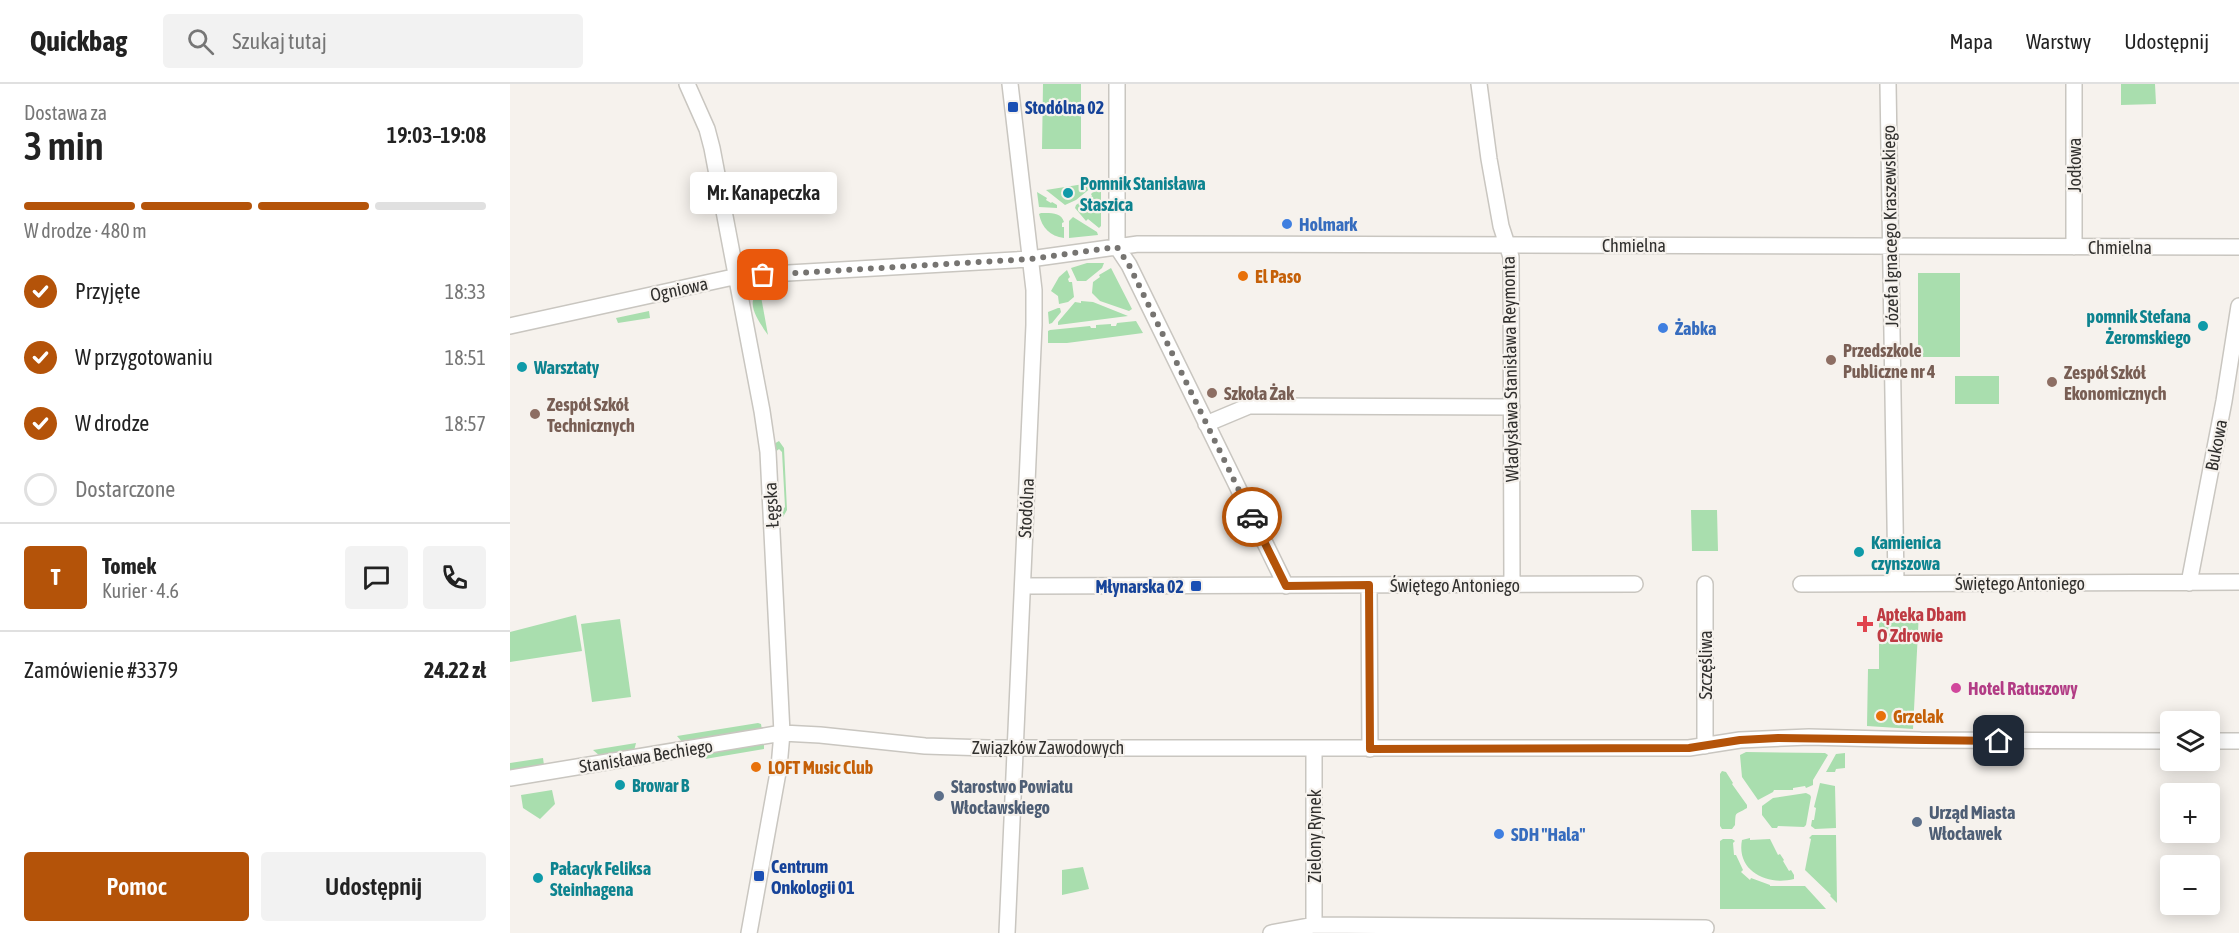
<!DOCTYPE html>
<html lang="pl">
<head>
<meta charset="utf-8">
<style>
  :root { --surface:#fff; --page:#f2f2f2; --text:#222; --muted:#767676; --line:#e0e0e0; --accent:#b45309 }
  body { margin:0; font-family:"Asap Condensed",sans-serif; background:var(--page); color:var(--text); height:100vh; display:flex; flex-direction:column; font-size:22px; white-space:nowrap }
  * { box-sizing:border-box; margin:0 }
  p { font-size:20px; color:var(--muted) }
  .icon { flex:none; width:33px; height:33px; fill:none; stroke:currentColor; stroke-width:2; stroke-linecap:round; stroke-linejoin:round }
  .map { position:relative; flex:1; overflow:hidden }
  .details { display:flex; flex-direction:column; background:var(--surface); width:510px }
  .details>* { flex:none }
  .fabs { position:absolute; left:1650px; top:627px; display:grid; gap:12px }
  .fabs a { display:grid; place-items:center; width:60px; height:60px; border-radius:6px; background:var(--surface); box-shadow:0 3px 15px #0003; font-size:30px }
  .pin { position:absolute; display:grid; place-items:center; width:51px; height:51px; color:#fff; margin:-26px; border-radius:12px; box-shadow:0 3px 9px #0006 }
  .courier { position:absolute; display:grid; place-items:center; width:60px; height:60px; margin:-30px; border:4px solid #b45309; border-radius:50%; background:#fff; color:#222; box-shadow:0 2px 8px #0007 }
  .bubble { position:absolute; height:42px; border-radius:6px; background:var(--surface); box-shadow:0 3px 15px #0003; font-size:20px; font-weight:600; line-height:42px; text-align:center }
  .overview em { font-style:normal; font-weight:600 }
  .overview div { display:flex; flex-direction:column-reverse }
  .overview { display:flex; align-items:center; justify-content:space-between; height:102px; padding:0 24px }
  h1 { font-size:39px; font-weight:600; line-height:45px }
  .bar { display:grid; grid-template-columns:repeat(4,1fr); gap:9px 6px; align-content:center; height:72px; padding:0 24px }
  .bar i { height:8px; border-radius:4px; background:var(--line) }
  .bar .current { background:var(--accent) }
  .bar p { grid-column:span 4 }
  .line { display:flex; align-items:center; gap:15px; padding:0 24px; border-top:2px solid var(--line) }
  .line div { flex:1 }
  .round { display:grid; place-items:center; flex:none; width:63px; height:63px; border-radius:6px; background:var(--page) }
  ol { padding:0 24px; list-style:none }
  li { display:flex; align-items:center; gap:18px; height:66px }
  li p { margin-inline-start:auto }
  li .icon { padding:6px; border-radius:50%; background:var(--accent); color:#fff; stroke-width:4 }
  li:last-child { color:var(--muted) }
  li i { width:33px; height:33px; border:3px solid var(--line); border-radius:50% }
  .cta { display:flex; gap:12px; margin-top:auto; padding:12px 24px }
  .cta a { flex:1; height:69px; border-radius:6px; background:var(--accent); color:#fff; font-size:24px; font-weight:600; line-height:69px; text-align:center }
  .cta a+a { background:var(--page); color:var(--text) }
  header { display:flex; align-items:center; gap:36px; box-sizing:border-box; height:84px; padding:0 30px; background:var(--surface); border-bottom:2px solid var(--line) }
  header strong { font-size:28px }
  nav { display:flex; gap:33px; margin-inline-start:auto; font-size:21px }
  .search { width:420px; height:54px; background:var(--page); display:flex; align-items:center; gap:15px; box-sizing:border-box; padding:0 21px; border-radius:6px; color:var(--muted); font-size:22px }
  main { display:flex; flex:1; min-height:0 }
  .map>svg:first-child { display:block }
</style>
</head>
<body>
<header>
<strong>Quickbag</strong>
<div class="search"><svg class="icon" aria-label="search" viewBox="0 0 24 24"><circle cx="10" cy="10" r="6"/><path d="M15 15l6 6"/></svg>Szukaj tutaj</div>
<nav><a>Mapa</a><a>Warstwy</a><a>Udostępnij</a></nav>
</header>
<main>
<section class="details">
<div class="overview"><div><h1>3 min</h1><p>Dostawa za</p></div><em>19:03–19:08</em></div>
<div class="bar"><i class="current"></i><i class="current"></i><i class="current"></i><i></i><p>W drodze · 480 m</p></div>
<ol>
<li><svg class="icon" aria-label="check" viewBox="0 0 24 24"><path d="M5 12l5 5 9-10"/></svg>Przyjęte<p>18:33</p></li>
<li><svg class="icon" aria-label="check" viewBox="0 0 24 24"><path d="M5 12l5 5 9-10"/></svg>W przygotowaniu<p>18:51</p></li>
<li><svg class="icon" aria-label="check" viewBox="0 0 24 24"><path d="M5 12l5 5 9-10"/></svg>W drodze<p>18:57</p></li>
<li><i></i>Dostarczone</li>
</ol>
<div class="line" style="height:108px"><b class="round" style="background:var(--accent);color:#fff">T</b><div><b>Tomek</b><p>Kurier · 4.6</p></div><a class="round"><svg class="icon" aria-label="chat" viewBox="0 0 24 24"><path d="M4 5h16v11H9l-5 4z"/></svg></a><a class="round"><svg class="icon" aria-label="phone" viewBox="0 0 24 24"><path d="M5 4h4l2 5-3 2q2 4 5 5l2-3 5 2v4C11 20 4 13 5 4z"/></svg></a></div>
<div class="line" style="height:78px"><div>Zamówienie #3379</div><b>24.22 zł</b></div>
<div class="cta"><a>Pomoc</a><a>Udostępnij</a></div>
</section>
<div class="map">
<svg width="1729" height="849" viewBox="0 0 1729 849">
  <rect width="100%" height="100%" fill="#f6f2ed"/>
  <!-- green -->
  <path fill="#a9deae" d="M 533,0 L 571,0 L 571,65 L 532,65 Z
    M 1611,0 L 1645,0 L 1646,20 L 1611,21 Z
    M 580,99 L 582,103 L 566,116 L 555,121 L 536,106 Z
    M 588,103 L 591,104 L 591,142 L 589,144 L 578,135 L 576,137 L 565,124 L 566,121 L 577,113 L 579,114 L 582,112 L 581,110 Z
    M 527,108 L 537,114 L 536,116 L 541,119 L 542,118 L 547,121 L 547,124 L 529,123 Z
    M 531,129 C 541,129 551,128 554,138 L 552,139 L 552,143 L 554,143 L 554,154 C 540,152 532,144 529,130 Z
    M 563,133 L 587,148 L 588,151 L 559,154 L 559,137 Z
    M 577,179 L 594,179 L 592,184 L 576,197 L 567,197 L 561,184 Z
    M 601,184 L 622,225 L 619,227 L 590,217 L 582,209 L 583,198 L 590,193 L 589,191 Z
    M 557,186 L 560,193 L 558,195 L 559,198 L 562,198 L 564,213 L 558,218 L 549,220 L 548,212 L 541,207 L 549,193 Z
    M 1408,189 L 1450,189 L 1450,273 L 1408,273 Z
    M 250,207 L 258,251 C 250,239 233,218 250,207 Z
    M 571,217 L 583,218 L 618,232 L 548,241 L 548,238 L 565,218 L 571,219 Z
    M 548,224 L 550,224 L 551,228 L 542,239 L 539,240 L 538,228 Z
    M 139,227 L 140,234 L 108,239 L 106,234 Z
    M 626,237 L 633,249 L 557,259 L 538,259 L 538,247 L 540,246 L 580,242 L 581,244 L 586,244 L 586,241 L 601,240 L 601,242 L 606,242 L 607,239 Z
    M 1445,292 L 1489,292 L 1489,320 L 1445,320 Z
    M 269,357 L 274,364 L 277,426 L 273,433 L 268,431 L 275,423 L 272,368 L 269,365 L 264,369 L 262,361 Z
    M 1181,426 L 1207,426 L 1208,467 L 1182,467 Z
    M 1369,528 L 1409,528 L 1403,645 L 1357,642 L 1358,585 L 1369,585 Z
    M 66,531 L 72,567 L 0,578 L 0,548 Z
    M 110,535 L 121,613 L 82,618 L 71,540 Z
    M 248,639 L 251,640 L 252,646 L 173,659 L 167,652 Z
    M 126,659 L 124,667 L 90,672 L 83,666 Z
    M 254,660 L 254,665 L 195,675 L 199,669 Z
    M 1236,668 L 1315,669 L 1318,671 L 1303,696 L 1303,701 L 1296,704 L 1295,702 L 1283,704 L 1283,706 L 1264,706 L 1263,708 L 1248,716 L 1232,693 L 1230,671 Z
    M 1335,669 L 1335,684 L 1326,685 L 1325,688 L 1316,688 L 1326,670 Z
    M 33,674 L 34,681 L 0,687 L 0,679 Z
    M 1212,687 L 1216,688 L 1223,699 L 1222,700 L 1237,721 L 1237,724 C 1224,732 1226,726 1225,741 L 1222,745 L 1212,745 L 1210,742 L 1210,690 Z
    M 1310,699 L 1325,702 L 1326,744 L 1305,745 L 1301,742 L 1302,736 L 1304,736 L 1306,724 L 1304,723 Z
    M 42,706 L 45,720 L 30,735 L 13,724 L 11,711 Z
    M 1296,709 L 1300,711 L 1301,713 L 1296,741 L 1294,743 L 1268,742 L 1267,744 L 1262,744 L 1252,731 L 1252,722 L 1263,714 Z
    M 1302,751 L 1326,751 L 1327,819 L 1320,812 L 1321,811 L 1295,786 L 1301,755 L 1299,754 Z
    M 1240,754 L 1240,756 L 1260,755 L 1268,771 L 1270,770 L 1274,776 L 1273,777 L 1279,787 L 1281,786 L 1284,791 L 1284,795 C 1257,802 1226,787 1232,756 Z
    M 1213,755 L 1222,755 L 1225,757 L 1223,759 L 1224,771 L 1226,771 L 1233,786 L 1231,788 L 1240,796 L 1241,794 L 1260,801 L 1260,802 L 1295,802 L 1316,825 L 1210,825 L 1210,757 Z
    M 573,783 L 579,805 L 552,811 L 552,786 Z"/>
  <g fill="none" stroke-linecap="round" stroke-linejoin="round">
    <!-- minor casing -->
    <g stroke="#c9c6c0" stroke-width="18">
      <path id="minor" d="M 177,0 L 197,45 L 202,64 L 252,327 L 258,368 L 272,649 L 269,683 L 239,849
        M 969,0 L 979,75 L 991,142 L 1001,173 L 1002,501
        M 1378,0 L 1386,499
        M 1564,0 L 1564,163
        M 607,163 L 619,181 L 776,502
        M 607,163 L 607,0
        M 0,242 L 228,192 L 520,175 L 628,160 L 1729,163
        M 696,340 L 739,322 L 1002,323
        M 1679,499 L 1714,317 L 1729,222
        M 1195,500 L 1195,662
        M 1291,500 L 1729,498
        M 859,501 L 860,665
        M 513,502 L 1125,500
        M 1700,657 L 1729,657
        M 804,664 L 804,841
        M 0,694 L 272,649 L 310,651 L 415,662 L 478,664 L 1179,664 L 1230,656 L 1299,653 L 1411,656 L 1660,657
        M 497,849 L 524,241 L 524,206 L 500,0
        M 761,849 L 804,841 L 1196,844"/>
    </g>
    <!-- minor -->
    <use href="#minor" stroke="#fff" stroke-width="15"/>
  </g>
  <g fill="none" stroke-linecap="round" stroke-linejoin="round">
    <!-- done -->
    <path stroke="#767471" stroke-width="6" stroke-dasharray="0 10.8" d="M 253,191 L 520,175 L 607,163 L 619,181 L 742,433"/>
    <!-- route -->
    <path stroke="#b45309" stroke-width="8" d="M 742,433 L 776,502 L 859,501 L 860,665 L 1179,664 L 1230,656 L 1268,654 L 1489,657"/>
  </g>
  <!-- markers -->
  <g fill="#1a4fb4" stroke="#f6f2ed" stroke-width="2">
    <rect x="497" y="17" width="12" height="12" rx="3"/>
    <rect x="680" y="496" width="12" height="12" rx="3"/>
    <rect x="243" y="786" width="12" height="12" rx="3"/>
  </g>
  <g fill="#0f9aa8" stroke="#f6f2ed" stroke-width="2">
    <circle cx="558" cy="109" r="6"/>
    <circle cx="1693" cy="242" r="6"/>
    <circle cx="12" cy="283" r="6"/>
    <circle cx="1349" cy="468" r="6"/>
    <circle cx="110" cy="701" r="6"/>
    <circle cx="28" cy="794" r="6"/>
  </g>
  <g fill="#3f7fe0" stroke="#f6f2ed" stroke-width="2">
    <circle cx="777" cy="140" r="6"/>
    <circle cx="1153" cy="244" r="6"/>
    <circle cx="989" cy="750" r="6"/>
  </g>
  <g fill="#e8710a" stroke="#f6f2ed" stroke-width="2">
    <circle cx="733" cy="192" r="6"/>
    <circle cx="1371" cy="632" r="6"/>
    <circle cx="246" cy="683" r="6"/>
  </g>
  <g fill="#8d6e63" stroke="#f6f2ed" stroke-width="2">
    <circle cx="1321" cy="276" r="6"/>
    <circle cx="1542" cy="298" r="6"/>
    <circle cx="702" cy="309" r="6"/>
    <circle cx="25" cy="330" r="6"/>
  </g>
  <path fill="#e0444e" stroke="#f6f2ed" stroke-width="2" d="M1352 531h6v6h6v6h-6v6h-6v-6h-6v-6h6z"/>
  <circle fill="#d1479c" stroke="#f6f2ed" stroke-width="2" cx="1446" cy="604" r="6"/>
  <g fill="#5c6f8a" stroke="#f6f2ed" stroke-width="2">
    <circle cx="429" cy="712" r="6"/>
    <circle cx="1407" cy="738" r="6"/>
  </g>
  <g text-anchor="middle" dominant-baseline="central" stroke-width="4.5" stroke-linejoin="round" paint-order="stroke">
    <!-- transit labels -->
    <g font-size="18" font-weight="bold" fill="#164399" stroke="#f6f2ed" text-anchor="start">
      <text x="515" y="23">Stodólna 02</text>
      <text x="674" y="502" text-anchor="end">Młynarska 02</text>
      <text x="261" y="782">Centrum<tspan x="261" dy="21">Onkologii 01</tspan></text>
    </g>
    <!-- street labels -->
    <g font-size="18" fill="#31302e" stroke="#f6f2ed">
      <text transform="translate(1564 81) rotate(-90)">Jodłowa</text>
      <text transform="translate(1380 142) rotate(-91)">Józefa Ignacego Kraszewskiego</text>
      <text x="1124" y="161">Chmielna</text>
      <text x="1610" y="163">Chmielna</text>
      <text transform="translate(169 205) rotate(-12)">Ogniowa</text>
      <text transform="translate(1000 285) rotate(-91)">Władysława Stanisława Reymonta</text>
      <text transform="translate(1706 361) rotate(-79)">Bukowa</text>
      <text transform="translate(261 421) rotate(-93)">Łęgska</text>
      <text transform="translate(516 424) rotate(-87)">Stodólna</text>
      <text x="1510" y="499">Świętego Antoniego</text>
      <text x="945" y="501">Świętego Antoniego</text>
      <text transform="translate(1195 581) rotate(-90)">Szczęśliwa</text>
      <text x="538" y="663">Związków Zawodowych</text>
      <text transform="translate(136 672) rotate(-9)">Stanisława Bechiego</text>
      <text transform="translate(804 752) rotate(-90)">Zielony Rynek</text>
    </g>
    <!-- culture labels -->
    <g font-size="18" font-weight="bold" fill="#0d838f" stroke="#f6f2ed" text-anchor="start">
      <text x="570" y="99">Pomnik Stanisława<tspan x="570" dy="21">Staszica</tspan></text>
      <text x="1681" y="232" text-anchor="end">pomnik Stefana<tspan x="1681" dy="21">Żeromskiego</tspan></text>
      <text x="24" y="283">Warsztaty</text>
      <text x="1361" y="458">Kamienica<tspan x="1361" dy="21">czynszowa</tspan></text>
      <text x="122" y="701">Browar B</text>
      <text x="40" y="784">Pałacyk Feliksa<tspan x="40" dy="21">Steinhagena</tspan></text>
    </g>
    <!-- shop labels -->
    <g font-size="18" font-weight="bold" fill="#366cbe" stroke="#f6f2ed" text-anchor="start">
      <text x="789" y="140">Holmark</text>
      <text x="1165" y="244">Żabka</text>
      <text x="1001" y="750">SDH "Hala"</text>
    </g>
    <!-- food labels -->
    <g font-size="18" font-weight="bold" fill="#c56008" stroke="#f6f2ed" text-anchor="start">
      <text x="745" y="192">El Paso</text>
      <text x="1383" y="632">Grzelak</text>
      <text x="258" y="683">LOFT Music Club</text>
    </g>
    <!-- education labels -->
    <g font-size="18" font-weight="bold" fill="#785e54" stroke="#f6f2ed" text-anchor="start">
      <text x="1333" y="266">Przedszkole<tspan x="1333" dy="21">Publiczne nr 4</tspan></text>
      <text x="1554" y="288">Zespół Szkół<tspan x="1554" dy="21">Ekonomicznych</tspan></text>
      <text x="714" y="309">Szkoła Żak</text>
      <text x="37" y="320">Zespół Szkół<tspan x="37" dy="21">Technicznych</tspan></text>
    </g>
    <!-- health labels -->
    <g font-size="18" font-weight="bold" fill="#be3a42" stroke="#f6f2ed" text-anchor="start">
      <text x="1367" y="530">Apteka Dbam<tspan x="1367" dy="21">O Zdrowie</tspan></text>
    </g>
    <!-- hotel labels -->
    <g font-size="18" font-weight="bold" fill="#b23c85" stroke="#f6f2ed" text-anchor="start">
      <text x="1458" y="604">Hotel Ratuszowy</text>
    </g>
    <!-- service labels -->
    <g font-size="18" font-weight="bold" fill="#4e5e75" stroke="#f6f2ed" text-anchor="start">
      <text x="441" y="702">Starostwo Powiatu<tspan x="441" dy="21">Włocławskiego</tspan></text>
      <text x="1419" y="728">Urząd Miasta<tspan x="1419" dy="21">Włocławek</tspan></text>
    </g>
  </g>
</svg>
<div class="fabs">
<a><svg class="icon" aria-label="layers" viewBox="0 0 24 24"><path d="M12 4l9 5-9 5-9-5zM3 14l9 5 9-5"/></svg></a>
<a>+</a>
<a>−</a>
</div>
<div class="pin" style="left:253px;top:191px;background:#ea580c"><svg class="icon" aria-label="bag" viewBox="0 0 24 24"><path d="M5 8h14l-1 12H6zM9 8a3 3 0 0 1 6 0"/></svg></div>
<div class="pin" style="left:1489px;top:657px;background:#1f2937"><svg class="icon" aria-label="home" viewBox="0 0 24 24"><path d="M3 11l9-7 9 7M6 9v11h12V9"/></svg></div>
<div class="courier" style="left:742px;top:433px"><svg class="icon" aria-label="car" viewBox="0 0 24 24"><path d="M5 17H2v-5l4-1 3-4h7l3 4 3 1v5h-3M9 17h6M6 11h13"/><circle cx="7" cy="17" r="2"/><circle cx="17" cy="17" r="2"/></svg></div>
<div class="bubble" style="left:180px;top:88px;width:147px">Mr. Kanapeczka</div>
</div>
</main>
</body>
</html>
